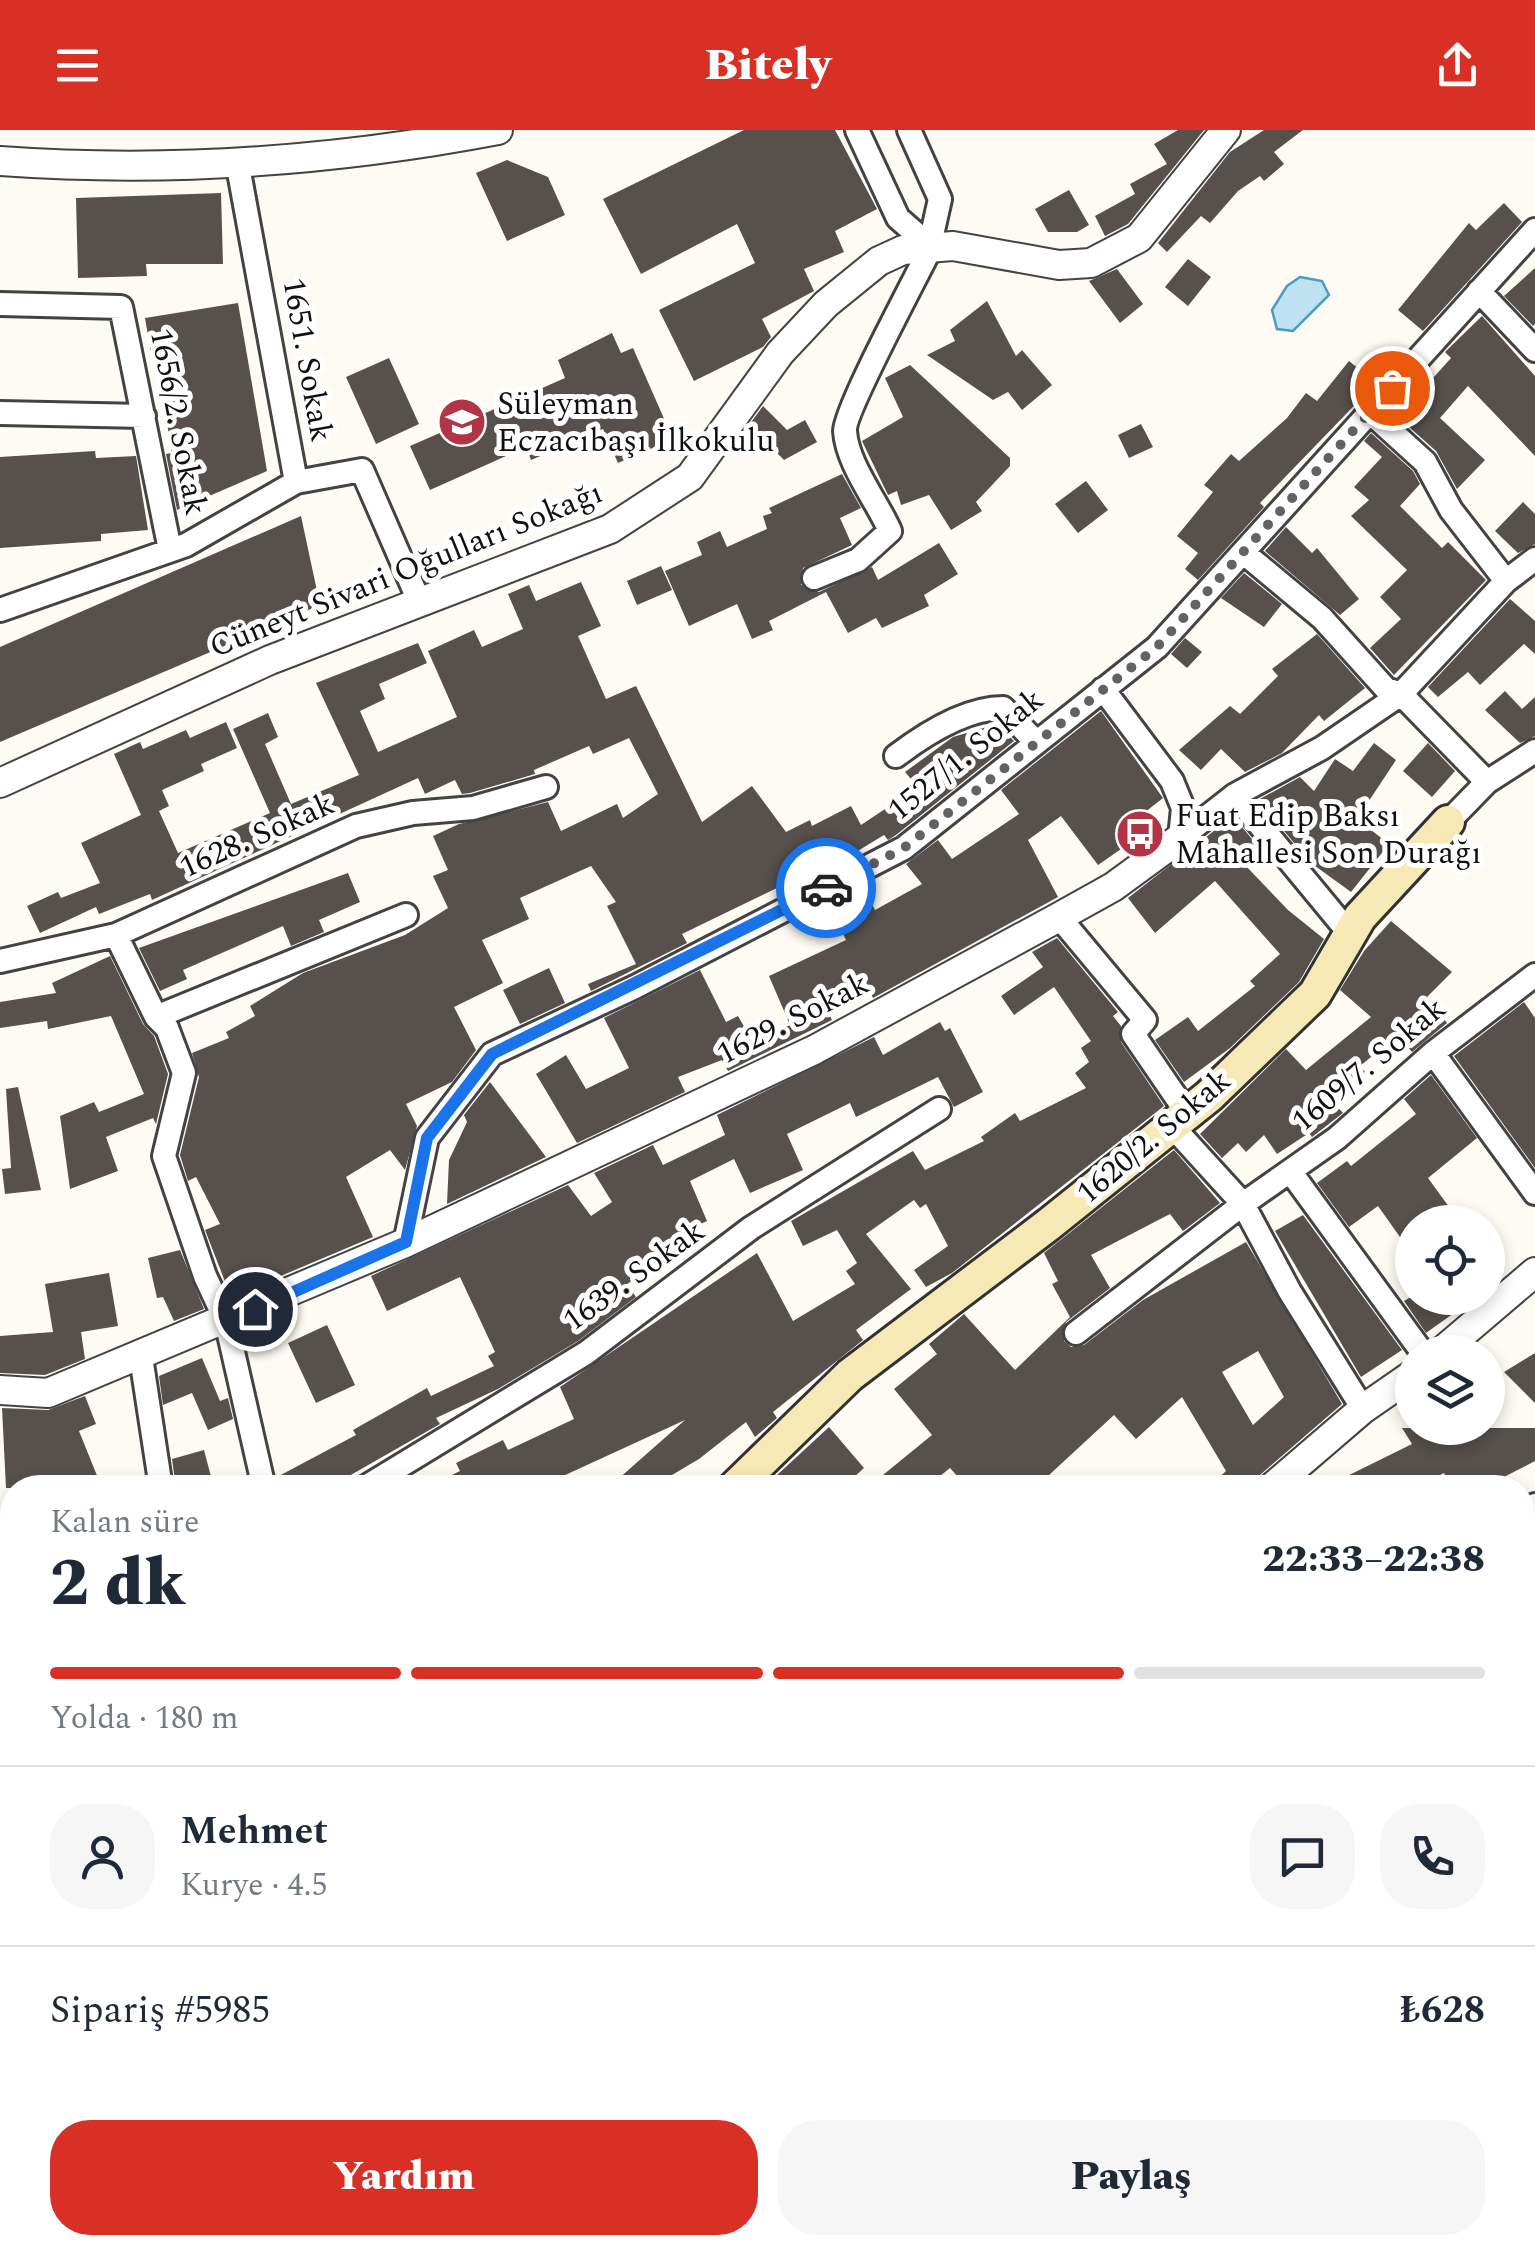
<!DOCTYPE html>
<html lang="tr">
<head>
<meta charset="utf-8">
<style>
  :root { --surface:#fff; --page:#f6f6f7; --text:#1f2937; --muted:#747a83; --line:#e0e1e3; --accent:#d93025 }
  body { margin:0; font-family:Spectral,serif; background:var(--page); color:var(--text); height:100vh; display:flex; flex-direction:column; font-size:38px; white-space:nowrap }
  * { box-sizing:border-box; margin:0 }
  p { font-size:32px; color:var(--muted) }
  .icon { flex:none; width:55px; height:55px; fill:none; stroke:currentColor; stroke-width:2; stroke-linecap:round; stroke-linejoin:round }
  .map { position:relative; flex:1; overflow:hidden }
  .drawer { position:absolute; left:0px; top:1345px; width:1535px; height:780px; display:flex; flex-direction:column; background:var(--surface); border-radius:40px 40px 0 0; box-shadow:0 5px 15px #0003 }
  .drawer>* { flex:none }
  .controls { position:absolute; left:1395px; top:1075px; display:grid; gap:20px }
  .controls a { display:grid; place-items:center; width:110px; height:110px; border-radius:50%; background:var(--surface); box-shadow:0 5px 15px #0003; font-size:50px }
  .pin { position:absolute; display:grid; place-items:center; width:85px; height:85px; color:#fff; margin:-42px; border:5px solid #fff; border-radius:50%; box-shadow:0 2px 10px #0007 }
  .courier { position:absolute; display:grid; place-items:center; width:100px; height:100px; margin:-50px; border:8px solid #1a73e8; border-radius:50%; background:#fff; color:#222; box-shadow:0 2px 12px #0007 }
  .head em { font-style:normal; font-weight:800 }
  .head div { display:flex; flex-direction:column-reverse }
  .head { display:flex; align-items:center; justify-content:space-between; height:170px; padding:0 50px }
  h1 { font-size:65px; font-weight:800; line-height:75px }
  .bar { display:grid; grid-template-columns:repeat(4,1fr); gap:15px 10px; align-content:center; height:120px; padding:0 50px }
  .bar i { height:12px; border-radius:8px; background:var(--line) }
  .bar .on { background:var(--accent) }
  .bar p { grid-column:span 4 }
  .line { display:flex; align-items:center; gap:25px; padding:0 50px; border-top:2px solid var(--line) }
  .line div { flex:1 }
  .round { display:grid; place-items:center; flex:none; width:105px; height:105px; border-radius:40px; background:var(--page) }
  .primary-button { display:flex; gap:20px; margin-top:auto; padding:20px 50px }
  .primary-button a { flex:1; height:115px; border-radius:40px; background:var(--accent); color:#fff; font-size:40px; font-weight:800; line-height:115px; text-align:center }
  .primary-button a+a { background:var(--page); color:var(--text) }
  header { display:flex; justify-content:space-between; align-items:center; height:130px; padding:0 50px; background:var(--accent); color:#fff; font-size:45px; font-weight:800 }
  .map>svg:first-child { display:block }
</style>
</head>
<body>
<header><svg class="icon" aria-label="menu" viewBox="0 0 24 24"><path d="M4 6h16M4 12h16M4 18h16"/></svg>Bitely<svg class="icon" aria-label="share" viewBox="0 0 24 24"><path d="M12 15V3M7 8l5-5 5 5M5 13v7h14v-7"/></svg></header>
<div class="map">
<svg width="1535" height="2125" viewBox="0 0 1535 2125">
  <rect width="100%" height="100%" fill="#fefbf4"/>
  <!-- water -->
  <path fill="#bde2f0" stroke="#4b9dc0" stroke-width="2.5" d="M 1300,147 L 1322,151 L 1329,165 L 1293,201 L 1277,199 L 1272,180 L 1287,156 Z"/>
  <!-- building -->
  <path fill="#57504d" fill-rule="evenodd" d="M 744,0 L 835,0 L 877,79 L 835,101 L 844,122 L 804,139 L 814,161 L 762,189 L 771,207 L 763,217 L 694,251 L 659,180 L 755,133 L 737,94 L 641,144 L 603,69 Z
    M 1178,0 L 1204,0 L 1128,94 L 1105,106 L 1095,86 L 1135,64 L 1130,54 L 1167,34 L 1154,14 Z
    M 1264,0 L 1303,0 L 1274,22 L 1284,34 L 1264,51 L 1260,46 L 1238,61 L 1210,93 L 1201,86 L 1167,122 L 1158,113 L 1230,22 Z
    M 507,30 L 548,47 L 565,85 L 507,111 L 476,43 Z
    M 1069,60 L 1089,95 L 1077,102 L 1048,102 L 1035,79 Z
    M 221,63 L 223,134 L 146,134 L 147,146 L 78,148 L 76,68 Z
    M 1504,73 L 1522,92 L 1423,201 L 1398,180 L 1469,93 L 1476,100 Z
    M 1188,129 L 1211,147 L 1188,176 L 1165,157 Z
    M 1535,138 L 1535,194 L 1533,196 L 1504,166 Z
    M 1117,139 L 1143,174 L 1120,193 L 1089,151 Z
    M 987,171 L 1016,226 L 1022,220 L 1052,255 L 1022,280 L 1008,262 L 993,270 L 927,225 L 955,211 L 950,200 Z
    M 238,173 L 267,341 L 177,380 L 166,324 L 172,323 L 156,228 L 152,229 L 145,188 Z
    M 1482,186 L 1535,246 L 1535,326 L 1468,256 L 1440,288 L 1485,330 L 1457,359 L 1436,321 L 1391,281 L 1400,271 L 1407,277 L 1451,228 L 1445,222 Z
    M 612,203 L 621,223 L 633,218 L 673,309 L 618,333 L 603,299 L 531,330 L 526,317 L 430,360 L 410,316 L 565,248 L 558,230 Z
    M 389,228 L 419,294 L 376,314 L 346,247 Z
    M 1349,231 L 1376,253 L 1260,373 L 1264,377 L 1198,450 L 1185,439 L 1198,423 L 1177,406 L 1213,362 L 1204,355 L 1231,324 L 1239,331 L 1287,288 L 1306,263 L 1317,271 Z
    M 910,235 L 1010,328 L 1010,336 L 976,372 L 982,381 L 951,400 L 929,365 L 901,375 L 897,361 L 888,365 L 862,311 L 903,287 L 885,248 Z
    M 763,276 L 787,300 L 805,290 L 817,312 L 784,330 L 749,295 Z
    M 1141,294 L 1153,317 L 1129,328 L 1118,305 Z
    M 1371,303 L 1413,341 L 1420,354 L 1400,376 L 1442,418 L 1448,412 L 1486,450 L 1394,545 L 1370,518 L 1401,489 L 1380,467 L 1407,440 L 1351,386 L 1369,370 L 1354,357 L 1382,327 L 1364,311 Z
    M 95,321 L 96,328 L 136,326 L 148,400 L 101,404 L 101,411 L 0,418 L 0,327 Z
    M 842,344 L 861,378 L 840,388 L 852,415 L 803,438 L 801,455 L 819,462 L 872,437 L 878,450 L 939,413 L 958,444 L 924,465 L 929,476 L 882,498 L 876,488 L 848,503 L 826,462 L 769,491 L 773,500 L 752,509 L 737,474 L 689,496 L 665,441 L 702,425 L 697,412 L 720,401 L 727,417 L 767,399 L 763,386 L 772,383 L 769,378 Z
    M 1086,351 L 1108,380 L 1078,403 L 1055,374 Z
    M 1523,372 L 1535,384 L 1535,414 L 1518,423 L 1495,401 Z
    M 301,386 L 320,475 L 0,612 L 0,517 Z
    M 1286,397 L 1312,423 L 1317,418 L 1359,469 L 1340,485 L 1265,421 Z
    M 661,436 L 672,460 L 637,475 L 627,451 Z
    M 1244,443 L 1282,474 L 1264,497 L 1221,468 Z
    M 581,452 L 601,496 L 578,506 L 606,569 L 636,556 L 702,692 L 752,656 L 786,702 L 810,690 L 812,696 L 851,676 L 861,695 L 918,657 L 905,642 L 953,607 L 997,594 L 1014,611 L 896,705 L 888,710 L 884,705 L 815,747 L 784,762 L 781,756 L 682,804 L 687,813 L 591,861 L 588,854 L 636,834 L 607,776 L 616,772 L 591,736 L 520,768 L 529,789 L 482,810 L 503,853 L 454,877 L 476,920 L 452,952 L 406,974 L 417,996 L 405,1040 L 390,1020 L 346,1047 L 373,1107 L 231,1167 L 205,1100 L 220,1094 L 196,1047 L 188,1051 L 180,1025 L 199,947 L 192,923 L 229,908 L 226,902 L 255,886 L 250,876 L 303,843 L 405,805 L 448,778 L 433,746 L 448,740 L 433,706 L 459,694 L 548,672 L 561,701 L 617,674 L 623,688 L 658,664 L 629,608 L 593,624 L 589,616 L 534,640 L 535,644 L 470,663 L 462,664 L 455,650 L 425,664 L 418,648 L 152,770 L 150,764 L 99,784 L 96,777 L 40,803 L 27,776 L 58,762 L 61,768 L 100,753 L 81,713 L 141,685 L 114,624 L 140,612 L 143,619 L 186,600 L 190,608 L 226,592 L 237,618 L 201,634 L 204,641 L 162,660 L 169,676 L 159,681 L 178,723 L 270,683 L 233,599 L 268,583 L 278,607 L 265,614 L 291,674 L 359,645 L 316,553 L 418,513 L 427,533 L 379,554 L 385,569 L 360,581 L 378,622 L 457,587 L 428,521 L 474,500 L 482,517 L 523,499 L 508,464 L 529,455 L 536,471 Z
    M 1510,469 L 1535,491 L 1535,524 L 1524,514 L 1480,555 L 1468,542 L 1438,567 L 1428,557 Z
    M 1317,504 L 1365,558 L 1324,591 L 1319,585 L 1282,623 L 1245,642 L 1221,619 L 1201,640 L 1179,620 L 1230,576 L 1240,584 L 1278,546 L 1272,539 Z
    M 1185,508 L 1202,522 L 1187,538 L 1171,524 Z
    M 1505,561 L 1522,579 L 1535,567 L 1535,606 L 1520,613 L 1485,580 Z
    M 1101,581 L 1163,668 L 1116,705 L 1124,717 L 1098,735 L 1061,686 L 1028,710 L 1058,767 L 873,868 L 866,852 L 823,872 L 832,890 L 728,941 L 722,930 L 678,947 L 685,962 L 577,1013 L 536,944 L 566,925 L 586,959 L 629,938 L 604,888 L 700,840 L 726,892 L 738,886 L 754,914 L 790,895 L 769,846 L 846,810 L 828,774 L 863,756 L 875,780 L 922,754 L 906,734 L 938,710 L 952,729 L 1019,684 L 1001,660 Z
    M 1374,613 L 1396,630 L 1357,689 L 1389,714 L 1351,762 L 1311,733 L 1258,670 L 1300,647 L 1314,661 L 1335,629 L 1353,641 Z
    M 1428,613 L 1455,641 L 1432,667 L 1403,641 Z
    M 1233,686 L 1261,720 L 1244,734 L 1288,780 L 1324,809 L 1299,852 L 1230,918 L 1184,952 L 1155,910 L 1188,887 L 1198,901 L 1255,856 L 1250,851 L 1280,824 L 1215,751 L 1155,803 L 1128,768 Z
    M 348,743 L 360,772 L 319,790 L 324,802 L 291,816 L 283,796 L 183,840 L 187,849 L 160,861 L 139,818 Z
    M 1391,791 L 1452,842 L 1427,867 L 1447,893 L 1412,922 L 1398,905 L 1360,936 L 1365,942 L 1331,970 L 1343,983 L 1312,1007 L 1309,1003 L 1277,1024 L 1264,1005 L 1246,1022 L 1238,1013 L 1222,1028 L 1200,1004 L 1286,919 L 1306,940 L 1371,887 L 1340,860 L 1364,821 Z
    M 1057,808 L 1118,882 L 1113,886 L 1121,896 L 1121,912 L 1164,976 L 952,1143 L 926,1157 L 914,1140 L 948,1116 L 926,1074 L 920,1078 L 914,1070 L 866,1104 L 911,1159 L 856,1200 L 863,1210 L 773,1282 L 777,1288 L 755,1307 L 746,1292 L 699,1329 L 650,1358 L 608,1358 L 685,1290 L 537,1358 L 425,1358 L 460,1341 L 456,1333 L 503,1310 L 508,1320 L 574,1289 L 560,1257 L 757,1123 L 793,1191 L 855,1154 L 846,1141 L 857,1133 L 837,1100 L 803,1116 L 791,1091 L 913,1021 L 925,1040 L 984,1011 L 981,1007 L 1015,983 L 1020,991 L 1086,958 L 1075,943 L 1089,932 L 1081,918 L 1091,911 L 1054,857 L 1014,885 L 1001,866 L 1043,837 L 1032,822 Z
    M 110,826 L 143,894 L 154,906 L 168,944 L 156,994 L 153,988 L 106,1007 L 118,1041 L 70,1059 L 60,986 L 94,972 L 99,982 L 144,964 L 111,886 L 48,899 L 47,891 L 0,898 L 0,872 L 56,863 L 52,853 Z
    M 549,838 L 565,873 L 520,894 L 503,860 Z
    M 1524,872 L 1535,888 L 1535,1038 L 1454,926 Z
    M 940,892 L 945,901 L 950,898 L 983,962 L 954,977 L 938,947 L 856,987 L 850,973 L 787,1004 L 803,1040 L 750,1063 L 734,1029 L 690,1051 L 707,1091 L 673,1107 L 682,1120 L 627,1154 L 636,1167 L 578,1211 L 498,1259 L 436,1288 L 440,1294 L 328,1358 L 279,1358 L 277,1347 L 356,1305 L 353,1300 L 427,1258 L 431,1266 L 494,1236 L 488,1226 L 495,1222 L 460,1147 L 387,1181 L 371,1146 L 568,1055 L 591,1086 L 612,1072 L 594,1043 L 653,1015 L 663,1035 L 725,1005 L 717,985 L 874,907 L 883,925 Z
    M 1431,945 L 1477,1008 L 1428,1048 L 1460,1092 L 1412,1092 L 1412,1124 L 1378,1076 L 1349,1097 L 1317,1053 L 1347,1031 L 1351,1036 L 1416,984 L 1404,969 Z
    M 490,952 L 546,1027 L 447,1074 L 449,1030 L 467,992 L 464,985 Z
    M 18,957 L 41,1060 L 5,1064 L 2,1039 L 11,1038 L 6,959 Z
    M 1174,1020 L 1220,1073 L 1183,1101 L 1170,1084 L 1091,1125 L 1110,1158 L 1066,1192 L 1064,1211 L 1071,1217 L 1084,1215 L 1143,1170 L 1246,1112 L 1342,1274 L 1260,1345 L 1252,1358 L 1208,1358 L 1226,1341 L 1182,1267 L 1136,1309 L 1114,1285 L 1035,1358 L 968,1358 L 950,1338 L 925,1358 L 867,1358 L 932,1305 L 894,1259 L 937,1224 L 929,1214 L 964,1184 L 1015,1240 L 1070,1187 L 1052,1154 L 1058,1151 L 1044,1123 ZM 1258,1221 L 1284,1267 L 1253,1295 L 1222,1242 Z
    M 1303,1085 L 1402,1220 L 1361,1247 L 1275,1101 Z
    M 180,1120 L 204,1179 L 174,1191 L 163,1167 L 157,1168 L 148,1128 Z
    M 109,1143 L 118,1196 L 81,1202 L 85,1229 L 45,1245 L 0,1243 L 0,1206 L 53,1202 L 45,1154 Z
    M 1409,1168 L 1444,1168 L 1454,1183 L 1426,1203 L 1404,1171 Z
    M 327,1195 L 355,1255 L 316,1273 L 288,1213 Z
    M 1535,1223 L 1535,1273 L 1504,1242 Z
    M 202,1228 L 220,1271 L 228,1268 L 233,1289 L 208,1300 L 192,1263 L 163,1275 L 159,1246 Z
    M 85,1266 L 96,1294 L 79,1301 L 102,1358 L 6,1358 L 2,1278 L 48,1280 Z
    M 829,1297 L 864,1338 L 842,1358 L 763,1358 Z
    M 1402,1298 L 1535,1298 L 1535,1331 L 1502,1348 L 1506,1358 L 1451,1358 L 1444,1343 L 1415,1358 L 1323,1358 L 1412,1314 Z
    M 204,1320 L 214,1358 L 176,1358 L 172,1329 Z"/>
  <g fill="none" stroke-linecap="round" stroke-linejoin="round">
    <!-- minor casing -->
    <g stroke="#434343" stroke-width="28">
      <path id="minor" d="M 909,0 L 940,69 L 930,114
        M 237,31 L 296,352 L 362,340 L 419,471
        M 1479,161 L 1535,220
        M 0,174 L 121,177 L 170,420
        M 1370,282 L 1425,332 L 1451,380 L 1506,451
        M 0,283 L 144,286
        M 1244,423 L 1322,488 L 1386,559 L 1401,564 L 1487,652
        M 814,448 L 858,430 L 890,401 C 877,371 847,334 845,301 C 844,281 917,146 931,117 L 898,88 L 857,0
        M 0,480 L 186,415 L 296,352
        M 1103,559 L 1172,651 L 1183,678 L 1180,708
        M 896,626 C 925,604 965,578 1003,578 L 1035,611
        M 1235,665 L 1350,804
        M 1448,692 L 1487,652 L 1535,621
        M 1180,708 L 1235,665 L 1322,618 L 1401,564 L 1506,451 L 1535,429
        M 1059,787 L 1145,890 L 1133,904 L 1187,983
        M 116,805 L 156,887 L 167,898 L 184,943 L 164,1026 L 205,1146 L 226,1191 L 264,1358
        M 0,831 L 116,805 L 356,696 L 413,683 L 473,678 L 546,657
        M 156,887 L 406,785
        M 1433,923 L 1535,1063
        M 1172,996 L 1243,1074 L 1290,1162 L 1363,1279
        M 1290,1041 L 1422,1222
        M 405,1113 L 427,1008 L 492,924 L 635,857 L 904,718 L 1157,517 L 1535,100
        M 1076,1203 L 1243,1074 L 1337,1008 L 1433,923 L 1535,845
        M 141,1227 L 161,1358
        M 364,1358 L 586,1223 L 751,1098 L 939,979
        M 1522,1380 L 1535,1375
        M 0,1498 L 12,1501
        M 1522,1607 L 1535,1597
        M 0,1646 L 12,1645
        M 743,2125 L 757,2112
        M 946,2125 L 960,2112
        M 1003,2125 L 1013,2112
        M 1252,2125 L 1265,2112
        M 1491,2125 L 1515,2112"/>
    </g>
    <!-- tertiary casing -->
    <g stroke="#434343" stroke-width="32">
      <path id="tertiary" d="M 0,31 C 165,43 335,31 498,0
        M 0,653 L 270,530 L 610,399 L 690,347 L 780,223 L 826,174 L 879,131 L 903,120 L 953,116 L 1059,135 L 1091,133 L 1139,108 L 1226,0
        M 1441,1222 L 1535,1142
        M 0,1260 L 48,1263 L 405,1113 L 814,920 L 1059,787 L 1113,757 L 1180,708
        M 1271,1358 L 1363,1279 L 1412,1245"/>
    </g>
    <!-- secondary casing -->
    <g stroke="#323232" stroke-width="38">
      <path id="secondary" d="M 734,1358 L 850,1245 L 1048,1095 L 1209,966 L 1315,864 L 1360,787 L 1448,692
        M 1522,1806 L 1535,1800
        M 0,1841 L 12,1841
        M 0,2100 L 12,2104
        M 1305,2112 L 1314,2125"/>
    </g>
    <!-- minor -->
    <use href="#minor" stroke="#fff" stroke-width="22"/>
    <!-- tertiary -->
    <use href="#tertiary" stroke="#fff" stroke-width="28"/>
    <!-- secondary -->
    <use href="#secondary" stroke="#f7e9b5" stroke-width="32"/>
  </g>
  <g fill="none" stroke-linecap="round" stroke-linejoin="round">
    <!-- done -->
    <path stroke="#636260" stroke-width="10" stroke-dasharray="0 18" d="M 826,758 L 904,718 L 1157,517 L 1392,258"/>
    <!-- route -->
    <path stroke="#1a73e8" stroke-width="12" d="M 255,1179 L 406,1112 L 427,1008 L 492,924 L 826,758"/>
  </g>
  <!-- icons -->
  <defs>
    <g id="school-disc" transform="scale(2.5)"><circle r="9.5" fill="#b23547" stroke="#fff"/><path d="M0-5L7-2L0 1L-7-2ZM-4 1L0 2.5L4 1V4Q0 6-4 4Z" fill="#fff"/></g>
    <g id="bus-disc" transform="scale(2.5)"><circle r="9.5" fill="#b23547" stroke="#fff"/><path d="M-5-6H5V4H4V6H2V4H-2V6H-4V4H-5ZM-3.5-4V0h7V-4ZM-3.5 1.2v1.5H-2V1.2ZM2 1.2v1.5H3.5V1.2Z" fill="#fff"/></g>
  </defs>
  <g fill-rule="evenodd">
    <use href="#school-disc" x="462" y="292"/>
    <use href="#bus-disc" x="1140" y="704"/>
  </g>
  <g text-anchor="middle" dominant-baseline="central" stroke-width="10" stroke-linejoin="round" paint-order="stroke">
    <!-- street labels -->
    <g font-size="32" fill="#101010" stroke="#fff">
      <text transform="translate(307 230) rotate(80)">1651. Sokak</text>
      <text transform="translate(178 292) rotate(79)">1656/2. Sokak</text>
      <text transform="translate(406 440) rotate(-22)">Cüneyt Sivari Oğulları Sokağı</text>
      <text transform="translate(966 625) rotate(-39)">1527/1. Sokak</text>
      <text transform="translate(257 706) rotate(-24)">1628. Sokak</text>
      <text transform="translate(793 889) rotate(-27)">1629. Sokak</text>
      <text transform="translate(1369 935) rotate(-40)">1609/7. Sokak</text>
      <text transform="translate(1154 1007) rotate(-40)">1620/2. Sokak</text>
      <text transform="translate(634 1146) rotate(-36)">1639. Sokak</text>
    </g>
    <!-- poi labels -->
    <g font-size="32" fill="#101010" stroke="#fff" text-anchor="start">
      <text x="497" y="274">Süleyman<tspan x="497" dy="37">Eczacıbaşı İlkokulu</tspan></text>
      <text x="1175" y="686">Fuat Edip Baksı<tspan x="1175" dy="37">Mahallesi Son Durağı</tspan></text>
    </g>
  </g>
</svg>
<div class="controls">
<a><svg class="icon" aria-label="locate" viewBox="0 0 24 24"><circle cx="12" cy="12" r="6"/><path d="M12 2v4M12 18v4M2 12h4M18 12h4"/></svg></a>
<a><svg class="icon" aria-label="layers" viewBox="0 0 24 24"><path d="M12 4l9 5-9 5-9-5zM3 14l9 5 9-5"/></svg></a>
</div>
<div class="pin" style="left:1392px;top:258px;background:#ea580c"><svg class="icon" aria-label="bag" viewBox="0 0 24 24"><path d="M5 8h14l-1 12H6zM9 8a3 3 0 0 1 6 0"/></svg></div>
<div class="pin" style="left:255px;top:1179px;background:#1f2937"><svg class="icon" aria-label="home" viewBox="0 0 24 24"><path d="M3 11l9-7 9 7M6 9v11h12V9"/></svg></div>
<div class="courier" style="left:826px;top:758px"><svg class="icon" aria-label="car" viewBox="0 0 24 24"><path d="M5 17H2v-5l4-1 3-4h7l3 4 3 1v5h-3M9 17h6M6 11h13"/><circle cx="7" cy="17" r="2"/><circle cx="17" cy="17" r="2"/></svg></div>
<section class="drawer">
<div class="head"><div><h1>2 dk</h1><p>Kalan süre</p></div><em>22:33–22:38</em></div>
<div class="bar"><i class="on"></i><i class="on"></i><i class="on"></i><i></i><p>Yolda · 180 m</p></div>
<div class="line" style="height:180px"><a class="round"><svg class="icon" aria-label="person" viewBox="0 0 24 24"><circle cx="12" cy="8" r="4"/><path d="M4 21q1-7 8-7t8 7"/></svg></a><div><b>Mehmet</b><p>Kurye · 4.5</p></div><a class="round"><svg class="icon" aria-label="chat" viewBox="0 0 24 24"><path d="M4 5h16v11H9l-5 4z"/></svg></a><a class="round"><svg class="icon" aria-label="phone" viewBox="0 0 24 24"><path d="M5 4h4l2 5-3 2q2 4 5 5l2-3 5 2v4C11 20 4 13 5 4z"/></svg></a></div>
<div class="line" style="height:130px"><div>Sipariş #5985</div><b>₺628</b></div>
<div class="primary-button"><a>Yardım</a><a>Paylaş</a></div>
</section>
</div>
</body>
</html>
